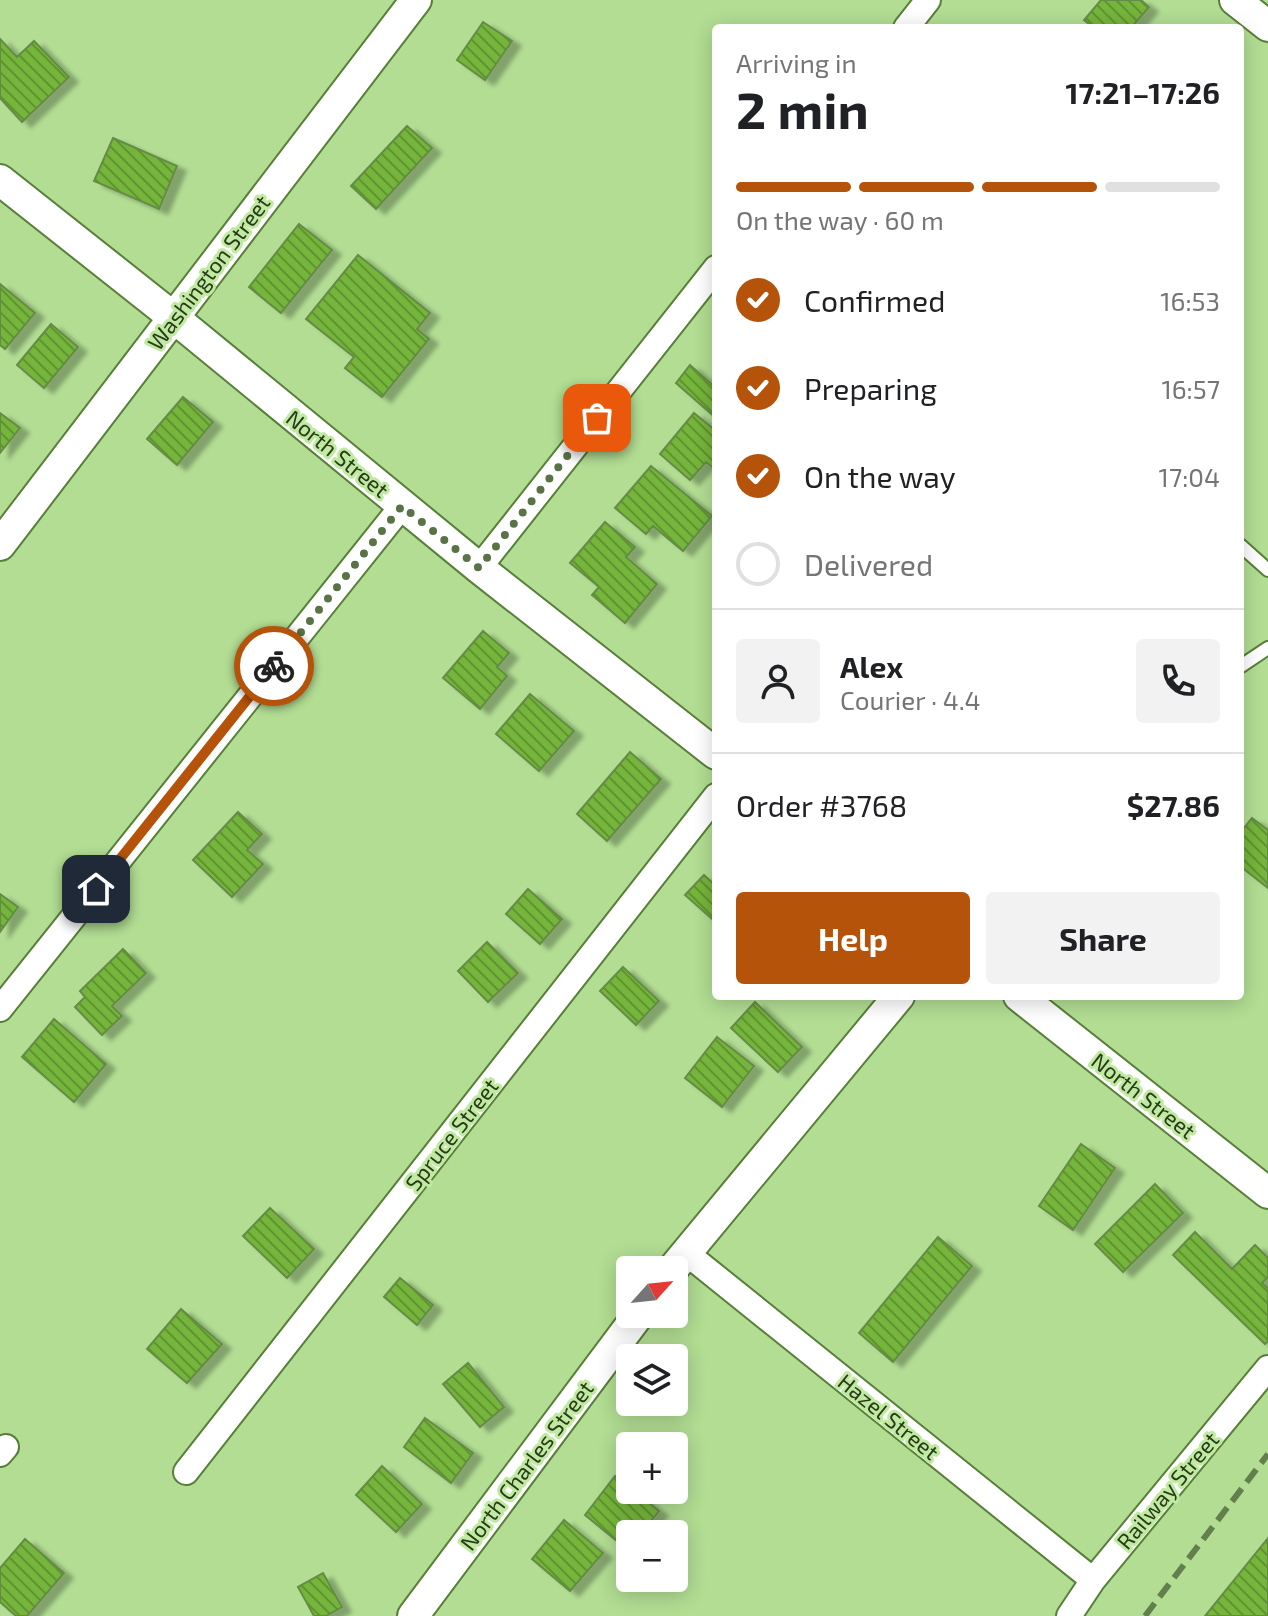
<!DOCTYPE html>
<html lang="en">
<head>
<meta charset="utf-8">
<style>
  :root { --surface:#fff; --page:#f2f2f2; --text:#202124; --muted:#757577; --line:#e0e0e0; --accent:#b45309 }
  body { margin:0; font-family:"Exo 2",sans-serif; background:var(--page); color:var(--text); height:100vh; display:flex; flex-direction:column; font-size:30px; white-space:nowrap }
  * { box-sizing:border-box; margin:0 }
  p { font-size:26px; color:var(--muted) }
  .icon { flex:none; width:44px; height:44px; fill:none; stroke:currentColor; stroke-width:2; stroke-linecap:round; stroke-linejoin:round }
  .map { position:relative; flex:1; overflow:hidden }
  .side { position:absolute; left:712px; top:24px; width:532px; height:976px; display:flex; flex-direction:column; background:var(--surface); border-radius:8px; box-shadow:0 4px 20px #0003 }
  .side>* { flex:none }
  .needle { width:52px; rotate:63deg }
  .buttons { position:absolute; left:616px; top:1256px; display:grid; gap:16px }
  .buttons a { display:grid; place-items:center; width:72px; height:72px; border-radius:8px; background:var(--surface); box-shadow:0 4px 20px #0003; font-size:40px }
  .pin { position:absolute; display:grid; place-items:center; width:68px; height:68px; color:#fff; margin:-34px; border-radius:16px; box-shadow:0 4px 12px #0006 }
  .courier { position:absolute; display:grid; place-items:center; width:80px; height:80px; margin:-40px; border:6px solid #b45309; border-radius:50%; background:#fff; color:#222; box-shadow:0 2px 10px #0007 }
  .headline em { font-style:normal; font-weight:700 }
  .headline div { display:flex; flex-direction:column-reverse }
  .headline { display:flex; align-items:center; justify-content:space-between; height:136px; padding:0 24px }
  h1 { font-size:52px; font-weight:700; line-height:60px }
  .bar { display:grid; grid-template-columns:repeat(4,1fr); gap:12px 8px; align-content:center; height:96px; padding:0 24px }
  .bar i { height:10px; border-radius:6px; background:var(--line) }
  .bar .on { background:var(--accent) }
  .bar p { grid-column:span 4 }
  .line { display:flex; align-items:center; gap:20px; padding:0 24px; border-top:2px solid var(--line) }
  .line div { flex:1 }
  .round { display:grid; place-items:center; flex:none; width:84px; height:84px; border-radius:8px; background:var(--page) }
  ol { padding:0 24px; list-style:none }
  li { display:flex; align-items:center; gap:24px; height:88px }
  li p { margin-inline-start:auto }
  li .icon { padding:8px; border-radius:50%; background:var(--accent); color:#fff; stroke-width:4 }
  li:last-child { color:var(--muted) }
  li i { width:44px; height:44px; border:4px solid var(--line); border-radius:50% }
  .action { display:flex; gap:16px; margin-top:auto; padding:16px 24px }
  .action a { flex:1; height:92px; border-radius:8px; background:var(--accent); color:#fff; font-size:32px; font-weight:700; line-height:92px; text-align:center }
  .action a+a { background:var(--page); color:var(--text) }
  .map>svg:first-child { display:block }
</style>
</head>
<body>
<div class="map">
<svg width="1268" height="1616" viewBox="0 0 1268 1616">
  <defs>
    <pattern id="building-back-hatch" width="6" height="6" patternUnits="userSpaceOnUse" patternTransform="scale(2)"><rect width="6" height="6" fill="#75b53b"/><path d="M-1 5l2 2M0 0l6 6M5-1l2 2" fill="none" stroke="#609431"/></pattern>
    <filter id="shadow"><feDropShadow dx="9" dy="5" stdDeviation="2" flood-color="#0004"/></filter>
  </defs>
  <rect width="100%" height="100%" fill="#b2dd93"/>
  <!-- building -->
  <path fill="url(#building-back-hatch)" stroke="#658c46" stroke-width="2" filter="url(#shadow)" d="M 1101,0 L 1141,0 L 1149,7 L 1131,28 L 1094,28 L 1084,20 Z
    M 483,22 L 512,41 L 485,80 L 457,60 Z
    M 0,39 L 17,57 L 34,41 L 69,77 L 22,122 L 0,98 Z
    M 407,126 L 432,148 L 376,209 L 351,186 Z
    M 113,138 L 177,166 L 159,209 L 94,181 Z
    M 299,224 L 332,250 L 281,313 L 249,287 Z
    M 358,255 L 430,313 L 417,329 L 429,339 L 382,397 L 345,368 L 354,357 L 306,319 Z
    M 0,284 L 35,313 L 5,349 L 0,345 Z
    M 51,324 L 78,347 L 44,388 L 17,365 Z
    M 690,365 L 716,388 L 716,418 L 676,383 Z
    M 183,397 L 213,422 L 177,465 L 147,439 Z
    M 0,413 L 20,428 L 0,453 Z
    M 694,413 L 716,431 L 716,470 L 706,462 L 690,480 L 660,454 Z
    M 651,466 L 712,516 L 683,551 L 653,526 L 646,534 L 615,508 Z
    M 605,522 L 635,547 L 626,557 L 657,584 L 625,623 L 592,595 L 599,587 L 570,563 Z
    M 483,631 L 509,653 L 497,667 L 507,676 L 480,709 L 443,678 Z
    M 530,694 L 574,731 L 539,771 L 496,734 Z
    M 630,752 L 661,779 L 607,841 L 577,814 Z
    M 238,812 L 262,834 L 247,850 L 263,864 L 232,897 L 193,860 Z
    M 1252,818 L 1268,830 L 1268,888 L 1240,866 L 1240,833 Z
    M 704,875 L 716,886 L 716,915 L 712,919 L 685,895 Z
    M 528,889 L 562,919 L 540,944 L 506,914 Z
    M 0,894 L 18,907 L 0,932 Z
    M 487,942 L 518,973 L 488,1002 L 458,971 Z
    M 123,949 L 146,973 L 112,1006 L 122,1016 L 102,1035 L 75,1007 L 85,997 L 80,991 Z
    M 623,967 L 659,1001 L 636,1025 L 600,991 Z
    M 755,1002 L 802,1047 L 778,1072 L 731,1028 Z
    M 54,1019 L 106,1064 L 74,1102 L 22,1057 Z
    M 717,1037 L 754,1066 L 722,1107 L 685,1078 Z
    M 1081,1144 L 1115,1168 L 1073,1230 L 1039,1206 Z
    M 1155,1184 L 1183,1213 L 1123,1272 L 1095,1244 Z
    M 270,1208 L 314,1249 L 287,1278 L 243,1236 Z
    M 1195,1232 L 1232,1269 L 1255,1245 L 1268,1258 L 1268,1277 L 1262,1283 L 1268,1288 L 1268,1341 L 1265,1344 L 1173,1255 Z
    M 938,1237 L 972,1266 L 893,1362 L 859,1333 Z
    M 400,1278 L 433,1305 L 417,1325 L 384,1297 Z
    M 181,1309 L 222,1344 L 187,1383 L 147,1349 Z
    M 468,1363 L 504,1407 L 480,1427 L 443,1384 Z
    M 425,1418 L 473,1453 L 451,1483 L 404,1447 Z
    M 382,1466 L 422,1504 L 396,1532 L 356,1495 Z
    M 615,1476 L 630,1488 L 630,1490 L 633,1490 L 659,1511 L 641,1534 L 630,1534 L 630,1547 L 628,1550 L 585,1515 Z
    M 564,1520 L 603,1553 L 570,1591 L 532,1559 Z
    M 1268,1538 L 1268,1616 L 1205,1616 Z
    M 25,1539 L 64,1573 L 27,1616 L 16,1616 L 0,1602 L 0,1568 Z
    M 323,1573 L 342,1607 L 326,1616 L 314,1616 L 298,1587 Z"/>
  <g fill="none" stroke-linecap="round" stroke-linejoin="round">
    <!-- service casing -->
    <g stroke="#587f39" stroke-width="16">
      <path id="service" d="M 1240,545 L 1268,570
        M 1240,664 L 1241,666 L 1268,648"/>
    </g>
    <!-- minor casing -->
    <g stroke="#587f39" stroke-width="28">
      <path id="minor" d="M 906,28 L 928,0
        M 479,568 L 716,268
        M 0,1009 L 402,506
        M 685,1252 L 1093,1580
        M 0,1454 L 6,1447
        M 186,1472 L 716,796
        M 1069,1616 L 1093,1580 L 1268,1368"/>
    </g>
    <!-- tertiary casing -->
    <g stroke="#587f39" stroke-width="34">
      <path id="tertiary" d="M 1235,0 L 1268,26
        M 0,180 L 173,317 L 479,568 L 716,754
        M 0,545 L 416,0
        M 1019,996 L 1268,1193
        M 672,1270 L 899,996
        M 413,1616 L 639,1314"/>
    </g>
    <!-- service -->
    <use href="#service" stroke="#fff" stroke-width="12"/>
    <!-- minor -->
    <use href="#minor" stroke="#fff" stroke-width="24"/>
    <!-- tertiary -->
    <use href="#tertiary" stroke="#fff" stroke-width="30"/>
    <!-- rail -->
    <path stroke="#637f4e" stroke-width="6" stroke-dasharray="16 8" stroke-linecap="butt" d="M 1145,1616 L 1268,1454"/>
  </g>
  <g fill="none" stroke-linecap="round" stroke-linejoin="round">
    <!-- done -->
    <path stroke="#597346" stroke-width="8" stroke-dasharray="0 14.4" d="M 274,666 L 402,506 L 479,568 L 597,418"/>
    <!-- route -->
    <path stroke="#b45309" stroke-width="10" d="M 96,889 L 274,666"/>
  </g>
  <g text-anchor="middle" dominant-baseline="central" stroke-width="6" stroke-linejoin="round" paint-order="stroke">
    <!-- street labels -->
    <g font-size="22" fill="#293a1c" stroke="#bfeaa0">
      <text transform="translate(208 272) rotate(-53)">Washington Street</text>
      <text transform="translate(338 453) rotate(39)">North Street</text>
      <text transform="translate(1144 1095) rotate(38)">North Street</text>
      <text transform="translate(451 1134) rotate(-52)">Spruce Street</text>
      <text transform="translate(889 1416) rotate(39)">Hazel Street</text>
      <text transform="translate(526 1465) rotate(-53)">North Charles Street</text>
      <text transform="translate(1167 1490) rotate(-50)">Railway Street</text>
    </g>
  </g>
</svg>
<div class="buttons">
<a><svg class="needle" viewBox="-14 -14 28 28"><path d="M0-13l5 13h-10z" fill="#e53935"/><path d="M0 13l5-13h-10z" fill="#757577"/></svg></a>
<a><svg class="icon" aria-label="layers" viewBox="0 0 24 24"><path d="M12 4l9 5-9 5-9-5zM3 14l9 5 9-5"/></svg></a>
<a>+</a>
<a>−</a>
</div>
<div class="pin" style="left:597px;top:418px;background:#ea580c"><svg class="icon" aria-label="bag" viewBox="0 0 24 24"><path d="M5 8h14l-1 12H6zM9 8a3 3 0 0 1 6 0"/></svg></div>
<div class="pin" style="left:96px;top:889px;background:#1f2937"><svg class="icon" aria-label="home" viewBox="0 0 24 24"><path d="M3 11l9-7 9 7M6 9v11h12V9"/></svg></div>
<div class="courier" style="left:274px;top:666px"><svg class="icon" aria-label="bike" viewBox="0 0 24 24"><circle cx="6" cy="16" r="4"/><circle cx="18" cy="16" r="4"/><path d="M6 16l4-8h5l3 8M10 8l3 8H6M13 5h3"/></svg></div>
<section class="side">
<div class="headline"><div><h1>2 min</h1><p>Arriving in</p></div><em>17:21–17:26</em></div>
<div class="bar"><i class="on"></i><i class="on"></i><i class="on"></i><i></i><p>On the way · 60 m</p></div>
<ol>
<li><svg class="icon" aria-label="check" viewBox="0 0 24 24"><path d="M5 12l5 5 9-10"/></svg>Confirmed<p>16:53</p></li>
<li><svg class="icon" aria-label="check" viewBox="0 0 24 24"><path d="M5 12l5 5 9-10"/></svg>Preparing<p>16:57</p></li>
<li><svg class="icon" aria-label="check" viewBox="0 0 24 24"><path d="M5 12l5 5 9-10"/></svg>On the way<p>17:04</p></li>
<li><i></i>Delivered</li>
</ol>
<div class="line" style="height:144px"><a class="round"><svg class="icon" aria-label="person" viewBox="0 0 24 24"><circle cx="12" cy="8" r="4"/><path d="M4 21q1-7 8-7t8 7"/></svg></a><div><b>Alex</b><p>Courier · 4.4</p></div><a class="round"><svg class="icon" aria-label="phone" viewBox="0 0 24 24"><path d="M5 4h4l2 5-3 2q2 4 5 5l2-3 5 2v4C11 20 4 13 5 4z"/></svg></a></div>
<div class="line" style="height:104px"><div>Order #3768</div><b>$27.86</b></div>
<div class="action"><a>Help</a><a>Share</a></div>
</section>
</div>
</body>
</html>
